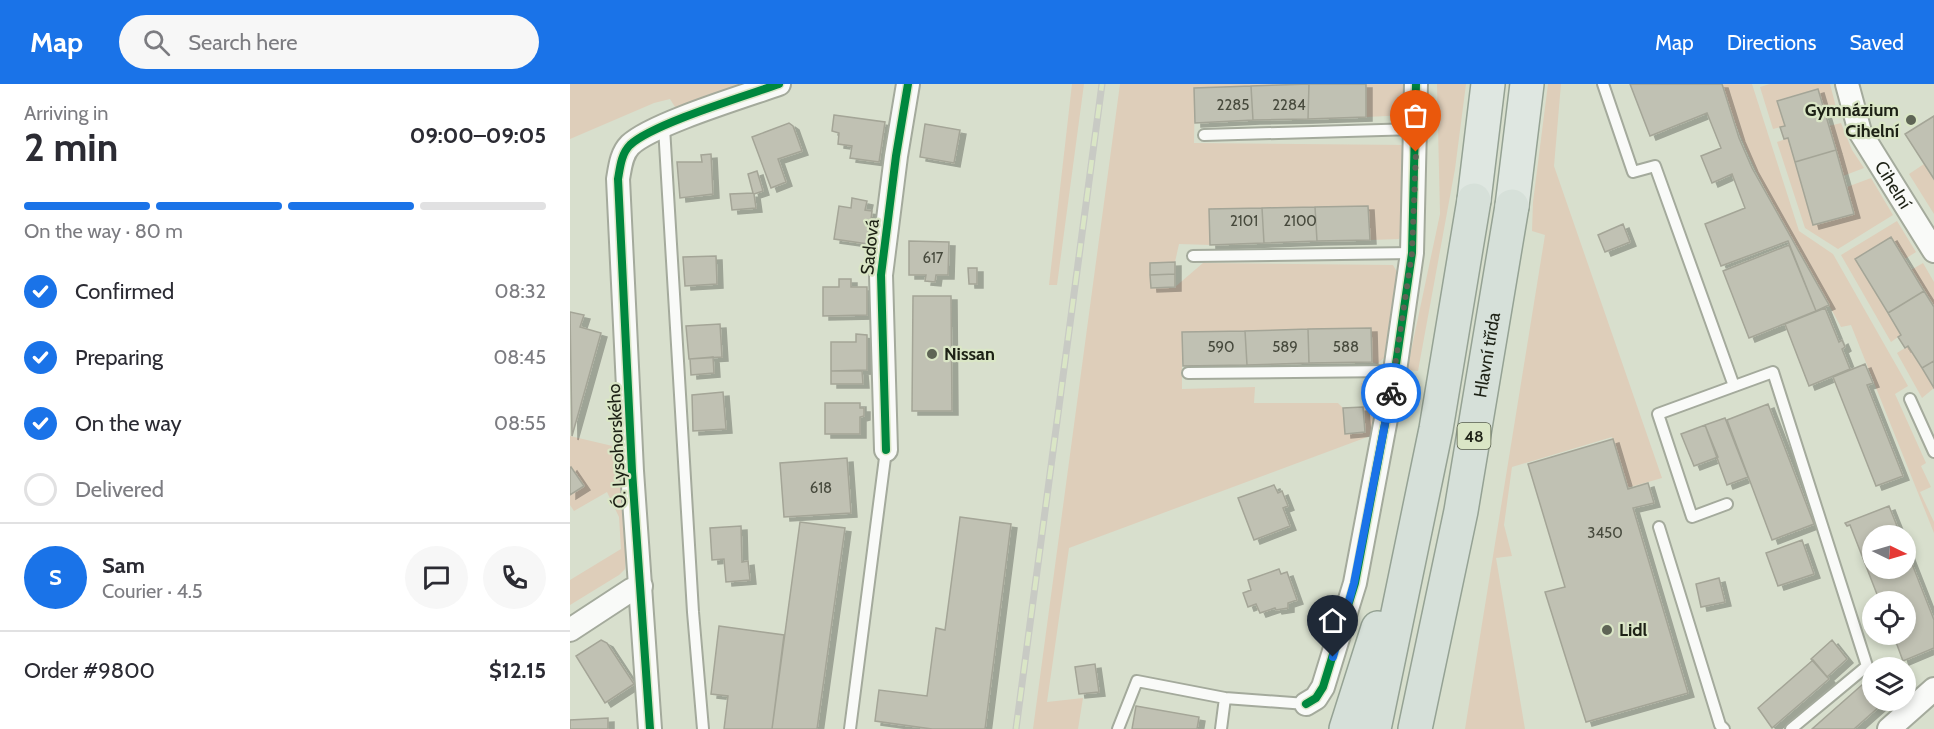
<!DOCTYPE html>
<html lang="en">
<head>
<meta charset="utf-8">
<style>
  :root { --surface:#fff; --page:#f7f7f7; --text:#2b2b33; --muted:#7c7c81; --line:#e1e1e2; --accent:#1a73e8 }
  body { margin:0; font-family:Cabin,sans-serif; background:var(--page); color:var(--text); height:100vh; display:flex; flex-direction:column; font-size:22px; white-space:nowrap }
  * { box-sizing:border-box; margin:0 }
  p { font-size:20px; color:var(--muted) }
  .icon { flex:none; width:33px; height:33px; fill:none; stroke:currentColor; stroke-width:2; stroke-linecap:round; stroke-linejoin:round }
  .map { position:relative; flex:1; overflow:hidden }
  .panel { display:flex; flex-direction:column; background:var(--surface); width:570px }
  .panel>* { flex:none }
  .needle { width:39px; rotate:95deg }
  .fabs { position:absolute; left:1292px; top:441px; display:grid; gap:12px }
  .fabs a { display:grid; place-items:center; width:54px; height:54px; border-radius:50%; background:var(--surface); box-shadow:0 3px 9px #0003; font-size:30px }
  .pin { position:absolute; display:grid; place-items:center; width:51px; height:51px; color:#fff; margin:-62px -26px; border-radius:50% 50% 50% 0; rotate:-45deg; box-shadow:0 0 6px #0007 }
  .pin .icon { rotate:45deg }
  .courier { position:absolute; display:grid; place-items:center; width:60px; height:60px; margin:-30px; border:4px solid #1a73e8; border-radius:50%; background:#fff; color:#222; box-shadow:0 2px 8px #0007 }
  .overview em { font-style:normal; font-weight:700 }
  .overview div { display:flex; flex-direction:column-reverse }
  .overview { display:flex; align-items:center; justify-content:space-between; height:102px; padding:0 24px }
  h1 { font-size:39px; font-weight:700; line-height:45px }
  .bar { display:grid; grid-template-columns:repeat(4,1fr); gap:9px 6px; align-content:center; height:72px; padding:0 24px }
  .bar i { height:8px; border-radius:4px; background:var(--line) }
  .bar .on { background:var(--accent) }
  .bar p { grid-column:span 4 }
  .line { display:flex; align-items:center; gap:15px; padding:0 24px; border-top:2px solid var(--line) }
  .line div { flex:1 }
  .round { display:grid; place-items:center; flex:none; width:63px; height:63px; border-radius:32px; background:var(--page) }
  ol { padding:0 24px; list-style:none }
  li { display:flex; align-items:center; gap:18px; height:66px }
  li p { margin-inline-start:auto }
  li .icon { padding:6px; border-radius:50%; background:var(--accent); color:#fff; stroke-width:4 }
  li:last-child { color:var(--muted) }
  li i { width:33px; height:33px; border:3px solid var(--line); border-radius:50% }
  header { display:flex; align-items:center; gap:36px; box-sizing:border-box; height:84px; padding:0 30px; background:var(--accent); color:#fff }
  header strong { font-size:28px }
  nav { display:flex; gap:33px; margin-inline-start:auto; font-size:21px }
  .search { width:420px; height:54px; background:var(--page); display:flex; align-items:center; gap:15px; box-sizing:border-box; padding:0 21px; border-radius:33px; color:var(--muted); font-size:22px }
  main { display:flex; flex:1; min-height:0 }
  .map>svg:first-child { display:block }
</style>
</head>
<body>
<header>
<strong>Map</strong>
<div class="search"><svg class="icon" aria-label="search" viewBox="0 0 24 24"><circle cx="10" cy="10" r="6"/><path d="M15 15l6 6"/></svg>Search here</div>
<nav><a>Map</a><a>Directions</a><a>Saved</a></nav>
</header>
<main>
<section class="panel">
<div class="overview"><div><h1>2 min</h1><p>Arriving in</p></div><em>09:00–09:05</em></div>
<div class="bar"><i class="on"></i><i class="on"></i><i class="on"></i><i></i><p>On the way · 80 m</p></div>
<ol>
<li><svg class="icon" aria-label="check" viewBox="0 0 24 24"><path d="M5 12l5 5 9-10"/></svg>Confirmed<p>08:32</p></li>
<li><svg class="icon" aria-label="check" viewBox="0 0 24 24"><path d="M5 12l5 5 9-10"/></svg>Preparing<p>08:45</p></li>
<li><svg class="icon" aria-label="check" viewBox="0 0 24 24"><path d="M5 12l5 5 9-10"/></svg>On the way<p>08:55</p></li>
<li><i></i>Delivered</li>
</ol>
<div class="line" style="height:108px"><b class="round" style="background:var(--accent);color:#fff">S</b><div><b>Sam</b><p>Courier · 4.5</p></div><a class="round"><svg class="icon" aria-label="chat" viewBox="0 0 24 24"><path d="M4 5h16v11H9l-5 4z"/></svg></a><a class="round"><svg class="icon" aria-label="phone" viewBox="0 0 24 24"><path d="M5 4h4l2 5-3 2q2 4 5 5l2-3 5 2v4C11 20 4 13 5 4z"/></svg></a></div>
<div class="line" style="height:78px"><div>Order #9800</div><b>$12.15</b></div>
</section>
<div class="map">
<svg width="1364" height="645" viewBox="0 0 1364 645">
  <defs>
    <filter id="shadow"><feDropShadow dx="6" dy="4" stdDeviation="0" flood-color="#0004"/></filter>
  </defs>
  <rect width="100%" height="100%" fill="#d8dfcd"/>
  <!-- green -->
  <path fill="#deceba" d="M 0,0 L 177,0 L 107,26 L 100,15 L 84,19 L 0,55 Z
    M 502,0 L 514,0 L 487,201 L 479,201 Z
    M 550,0 L 743,0 L 625,4 L 624,59 L 839,61 L 839,137 L 829,155 L 800,156 L 798,122 L 640,125 L 640,161 L 609,160 L 605,178 L 580,179 L 581,204 L 605,203 L 633,179 L 823,181 L 827,188 L 814,274 L 807,280 L 802,278 L 801,244 L 612,249 L 612,305 L 685,303 L 684,319 L 768,319 L 773,324 L 775,350 L 795,348 L 791,299 L 802,302 L 808,309 L 800,352 L 499,464 L 477,618 L 513,614 L 508,645 L 463,645 Z
    M 796,0 L 838,0 L 839,31 L 796,33 Z
    M 867,0 L 896,0 L 885,85 L 848,287 L 837,286 L 870,130 Z
    M 978,0 L 991,0 L 984,82 L 1092,394 L 1057,404 L 1042,353 L 942,383 L 934,441 L 942,472 L 926,474 L 955,645 L 895,645 L 975,151 L 962,147 L 963,118 Z
    M 1152,0 L 1182,0 L 1229,147 L 1263,170 L 1338,302 L 1325,310 L 1356,379 L 1351,382 L 1361,403 L 1350,408 L 1364,438 L 1364,449 L 1281,241 L 1271,243 C 1228,163 1178,89 1152,0 Z
    M 1200,0 L 1260,0 L 1267,27 L 1255,30 L 1248,5 L 1208,16 L 1215,42 L 1203,45 L 1190,3 Z
    M 1271,39 L 1282,66 L 1294,84 L 1273,92 L 1259,42 Z
    M 1218,54 L 1243,141 L 1284,130 L 1277,103 L 1301,94 L 1323,131 L 1268,165 L 1235,144 L 1207,58 Z
    M 1354,80 L 1364,96 L 1364,130 L 1339,90 Z
    M 1327,137 L 1346,168 L 1335,175 L 1321,153 L 1285,175 L 1331,251 L 1321,258 L 1271,171 Z
    M 1353,179 L 1364,198 L 1364,223 L 1341,186 Z
    M 1338,262 L 1364,304 L 1352,314 L 1327,269 Z
    M 0,352 L 51,364 L 56,474 L 55,485 L 49,491 L 0,521 L 0,496 L 51,465 L 49,433 L 37,408 L 4,427 L 0,421 Z"/>
  <!-- building -->
  <path fill="#c0c1b3" stroke="#a4a597" stroke-width="1.5" filter="url(#shadow)" d="M 739,0 L 796,0 L 796,33 L 738,35 Z
    M 739,0 L 738,35 L 683,36 L 681,2 Z
    M 1060,0 L 1152,0 L 1169,54 L 1182,84 L 1259,221 L 1246,227 L 1218,157 L 1151,182 L 1135,140 L 1175,124 L 1162,90 L 1142,99 L 1131,72 L 1151,64 L 1137,29 L 1080,52 Z
    M 681,2 L 683,36 L 625,39 L 624,4 Z
    M 1248,5 L 1266,66 L 1225,78 L 1218,54 L 1214,55 L 1210,43 L 1215,42 L 1207,17 Z
    M 264,31 L 315,38 L 309,78 L 280,74 L 282,62 L 268,60 L 269,49 L 262,47 Z
    M 1364,32 L 1364,95 L 1335,50 Z
    M 219,39 L 223,42 L 232,67 L 208,75 L 216,98 L 201,104 L 182,53 Z
    M 355,40 L 390,46 L 384,79 L 350,73 Z
    M 1266,66 L 1284,130 L 1243,141 L 1225,78 Z
    M 141,70 L 143,110 L 110,114 L 107,78 L 132,78 L 131,71 Z
    M 187,87 L 193,107 L 184,110 L 186,124 L 162,126 L 160,110 L 183,109 L 178,90 Z
    M 282,114 L 297,117 L 295,126 L 302,127 L 298,160 L 264,155 L 269,122 L 281,124 Z
    M 798,122 L 800,156 L 747,157 L 745,123 Z
    M 745,123 L 747,157 L 694,159 L 692,124 Z
    M 692,124 L 694,159 L 640,161 L 639,125 Z
    M 1053,140 L 1060,158 L 1035,168 L 1028,151 Z
    M 1321,153 L 1354,207 L 1318,229 L 1285,175 Z
    M 339,157 L 379,158 L 378,191 L 366,191 L 365,198 L 355,197 L 356,191 L 339,191 Z
    M 1219,161 L 1246,227 L 1179,254 L 1153,187 Z
    M 146,172 L 147,200 L 115,202 L 113,173 Z
    M 605,178 L 605,190 L 580,191 L 580,179 Z
    M 398,184 L 407,184 L 407,200 L 399,200 Z
    M 605,190 L 605,203 L 581,204 L 580,191 Z
    M 269,195 L 281,195 L 281,203 L 297,203 L 297,231 L 253,232 L 253,203 L 269,203 Z
    M 1354,207 L 1364,223 L 1364,277 L 1352,284 L 1338,262 L 1335,264 L 1328,253 L 1331,251 L 1318,229 Z
    M 343,212 L 381,212 L 382,327 L 342,327 Z
    M 1255,224 L 1269,258 L 1272,256 L 1275,263 L 1272,265 L 1280,285 L 1239,302 L 1215,240 Z
    M 0,228 L 14,231 L 10,243 L 31,249 L 2,352 Z
    M 150,240 L 152,273 L 119,275 L 116,242 Z
    M 801,244 L 802,278 L 739,279 L 738,245 Z
    M 738,245 L 739,279 L 677,281 L 675,247 Z
    M 675,247 L 677,281 L 613,282 L 612,248 Z
    M 286,250 L 297,251 L 297,286 L 261,287 L 261,258 L 286,258 Z
    M 143,273 L 144,289 L 121,291 L 120,275 Z
    M 1364,277 L 1364,304 L 1352,284 Z
    M 1295,280 L 1303,299 L 1297,301 L 1333,392 L 1306,402 L 1263,293 Z
    M 261,287 L 292,287 L 293,300 L 261,300 Z
    M 153,308 L 156,345 L 123,347 L 122,311 Z
    M 255,319 L 290,319 L 290,324 L 294,324 L 294,332 L 290,333 L 290,350 L 255,350 Z
    M 1198,320 L 1244,440 L 1202,456 L 1157,336 Z
    M 793,323 L 795,348 L 775,350 L 773,324 Z
    M 1155,334 L 1178,393 L 1157,401 L 1135,341 Z
    M 1135,341 L 1148,373 L 1124,382 L 1111,350 Z
    M 1043,355 L 1058,405 L 1078,399 L 1084,419 L 1063,424 L 1118,609 L 1016,638 L 975,508 L 995,503 L 958,380 Z
    M 277,374 L 281,429 L 214,433 L 210,379 Z
    M 1,383 L 14,402 L 0,411 L 0,384 Z
    M 704,401 L 708,409 L 712,407 L 718,422 L 713,424 L 720,442 L 684,456 L 668,414 Z
    M 1319,422 L 1331,452 L 1302,452 L 1302,484 L 1335,484 L 1335,462 L 1364,536 L 1364,564 L 1333,577 L 1323,550 L 1335,550 L 1335,518 L 1310,518 L 1280,441 L 1277,442 L 1275,439 Z
    M 390,433 L 441,440 L 415,645 L 362,645 L 305,637 L 309,606 L 357,612 L 366,544 L 375,546 Z
    M 230,438 L 275,444 L 247,645 L 202,645 Z
    M 171,442 L 172,478 L 178,477 L 180,496 L 156,498 L 154,475 L 142,476 L 140,444 Z
    M 1232,456 L 1244,490 L 1208,502 L 1196,469 Z
    M 709,485 L 711,490 L 717,488 L 727,516 L 718,519 L 718,524 L 706,526 L 705,524 L 690,529 L 686,520 L 678,523 L 673,509 L 681,506 L 678,496 Z
    M 1149,494 L 1155,518 L 1131,523 L 1126,500 Z
    M 149,542 L 214,551 L 202,645 L 154,645 L 158,612 L 141,610 Z
    M 31,556 L 37,559 L 64,600 L 35,619 L 6,572 Z
    M 1262,556 L 1277,575 L 1257,593 L 1241,575 Z
    M 1243,576 L 1259,595 L 1202,644 L 1188,624 Z
    M 525,580 L 529,608 L 509,610 L 505,583 Z
    M 1293,600 L 1302,610 L 1302,616 L 1308,616 L 1311,621 L 1284,645 L 1242,645 Z
    M 566,622 L 629,633 L 627,645 L 562,645 Z
    M 38,634 L 38,645 L 0,645 L 0,636 Z"/>
  <g fill="none" stroke-linecap="round" stroke-linejoin="round">
    <!-- service casing -->
    <g stroke="#a4aa9c" stroke-width="14">
      <path id="service" d="M 1033,0 L 1063,88 L 1085,82 L 1164,302
        M 94,43 L 123,528 L 133,645
        M 634,51 L 846,45
        M 623,172 L 842,169
        M 618,289 L 825,287
        M 1340,315 L 1364,368
        M 1157,420 L 1122,433 L 1088,330 L 1203,288 L 1297,582 L 1302,588
        M 1089,443 L 1150,641 L 1154,645
        M 1324,616 L 1336,630
        M 280,645 L 316,366
        M 548,645 L 567,597 L 655,614 L 736,620
        M 651,645 L 655,614
        M 1221,645 L 1297,582"/>
    </g>
    <!-- minor casing -->
    <g stroke="#a4aa9c" stroke-width="26">
      <g id="minor">
        <path id="s1" d="M 1277,0 L 1290,48 L 1364,167"/>
        <path d="M 316,366 L 311,191 L 326,72 L 338,0"/>
        <path d="M 0,546 L 61,506 L 71,502"/>
        <path d="M 736,620 L 746,614 L 753,603 L 785,499 L 825,287 L 842,169 L 846,0"/>
        <path d="M 80,645 L 62,387 L 48,95 C 50,84 51,70 60,61 C 82,40 175,12 209,0"/>
        <path d="M 1319,645 L 1364,605"/>
      </g>
    </g>
    <!-- primary casing -->
    <g stroke="#95a294" stroke-width="36">
      <path id="primary" d="M 904,116 L 918,0
        M 942,122 L 957,0"/>
    </g>
    <!-- trunk casing -->
    <g stroke="#95a294" stroke-width="36">
      <g id="trunk">
        <path d="M 776,645 L 808,544"/>
        <path d="M 804,645 L 866,345 L 904,116"/>
        <path id="s2" d="M 845,645 L 891,427 L 942,122"/>
      </g>
    </g>
    <!-- service -->
    <use href="#service" stroke="#f9faf8" stroke-width="10"/>
    <!-- minor -->
    <use href="#minor" stroke="#f9faf8" stroke-width="22"/>
    <!-- primary -->
    <use href="#primary" stroke="#dfe7e1" stroke-width="33"/>
    <!-- trunk -->
    <use href="#trunk" stroke="#d6e0d9" stroke-width="33"/>
    <!-- rail casing -->
    <g stroke="#c8cac4" stroke-width="7">
      <path id="rail" d="M 446,645 L 532,0"/>
    </g>
    <!-- rail -->
    <use href="#rail" stroke="#dae6c6" stroke-width="4.5" stroke-dasharray="14" stroke-linecap="butt"/>
    <!-- cycleway casing -->
    <g stroke="#dae6c6" stroke-width="11">
      <path id="cycleway" d="M 316,366 L 311,191 L 326,72 L 338,0
        M 736,620 L 746,614 L 753,603 L 785,499 L 825,287 L 842,169 L 846,0
        M 80,645 L 62,387 L 48,95 C 50,84 51,70 60,61 C 82,40 175,12 209,0"/>
    </g>
    <!-- cycleway -->
    <use href="#cycleway" stroke="#00873e" stroke-width="8"/>
  </g>
  <g fill="none" stroke-linecap="round" stroke-linejoin="round">
    <!-- done -->
    <path stroke="#5e6455" stroke-width="6" stroke-dasharray="0 10.8" d="M 821,309 L 842,169 L 846,68"/>
    <!-- route -->
    <path stroke="#1a73e8" stroke-width="8" d="M 763,573 L 784,499 L 821,309"/>
  </g>
  <!-- markers -->
  <g fill="#5e6455" stroke="#dae6c6" stroke-width="2">
    <circle cx="1341" cy="36" r="6"/>
    <circle cx="362" cy="270" r="6"/>
    <circle cx="1037" cy="546" r="6"/>
  </g>
  <g text-anchor="middle" dominant-baseline="central" stroke-width="4.5" stroke-linejoin="round" paint-order="stroke">
    <!-- number labels -->
    <g font-size="15" fill="#46493c">
      <text x="663" y="21">2285</text>
      <text x="719" y="21">2284</text>
      <text x="674" y="137">2101</text>
      <text x="730" y="137">2100</text>
      <text x="363" y="174">617</text>
      <text x="651" y="263">590</text>
      <text x="715" y="263">589</text>
      <text x="776" y="263">588</text>
      <text x="251" y="404">618</text>
      <text x="1035" y="449">3450</text>
    </g>
    <!-- shield labels -->
    <rect fill="#dae6c6" stroke="#565c4a" stroke-width="1.5" x="887.5" y="339" width="33" height="26" rx="4.5"/>
    <g font-size="16" font-weight="bold" fill="#1d2115">
      <text x="904" y="352">48</text>
    </g>
    <!-- poi labels -->
    <g font-size="18" font-weight="bold" fill="#1d2115" stroke="#dae6c6" text-anchor="start">
      <text x="1329" y="26" text-anchor="end">Gymnázium<tspan x="1329" dy="21">Cihelní</tspan></text>
      <text x="374" y="270">Nissan</text>
      <text x="1049" y="546">Lidl</text>
    </g>
    <!-- street labels -->
    <g font-size="18" fill="#1d2115" stroke="#dae6c6">
      <text stroke="none"><textPath href="#s1" startOffset="112">Cihelní</textPath></text>
      <text transform="translate(300 163) rotate(-84)">Sadová</text>
      <text stroke="none"><textPath href="#s2" startOffset="381">Hlavní třída</textPath></text>
      <text transform="translate(47 362) rotate(-93)">Ó. Lysohorského</text>
    </g>
  </g>
</svg>
<div class="fabs">
<a><svg class="needle" viewBox="-14 -14 28 28"><path d="M0-13l5 13h-10z" fill="#e53935"/><path d="M0 13l5-13h-10z" fill="#7c7c81"/></svg></a>
<a><svg class="icon" aria-label="locate" viewBox="0 0 24 24"><circle cx="12" cy="12" r="6"/><path d="M12 2v4M12 18v4M2 12h4M18 12h4"/></svg></a>
<a><svg class="icon" aria-label="layers" viewBox="0 0 24 24"><path d="M12 4l9 5-9 5-9-5zM3 14l9 5 9-5"/></svg></a>
</div>
<div class="pin" style="left:846px;top:68px;background:#ea580c"><svg class="icon" aria-label="bag" viewBox="0 0 24 24"><path d="M5 8h14l-1 12H6zM9 8a3 3 0 0 1 6 0"/></svg></div>
<div class="pin" style="left:763px;top:573px;background:#1f2937"><svg class="icon" aria-label="home" viewBox="0 0 24 24"><path d="M3 11l9-7 9 7M6 9v11h12V9"/></svg></div>
<div class="courier" style="left:821px;top:309px"><svg class="icon" aria-label="bike" viewBox="0 0 24 24"><circle cx="6" cy="16" r="4"/><circle cx="18" cy="16" r="4"/><path d="M6 16l4-8h5l3 8M10 8l3 8H6M13 5h3"/></svg></div>
</div>
</main>
</body>
</html>
